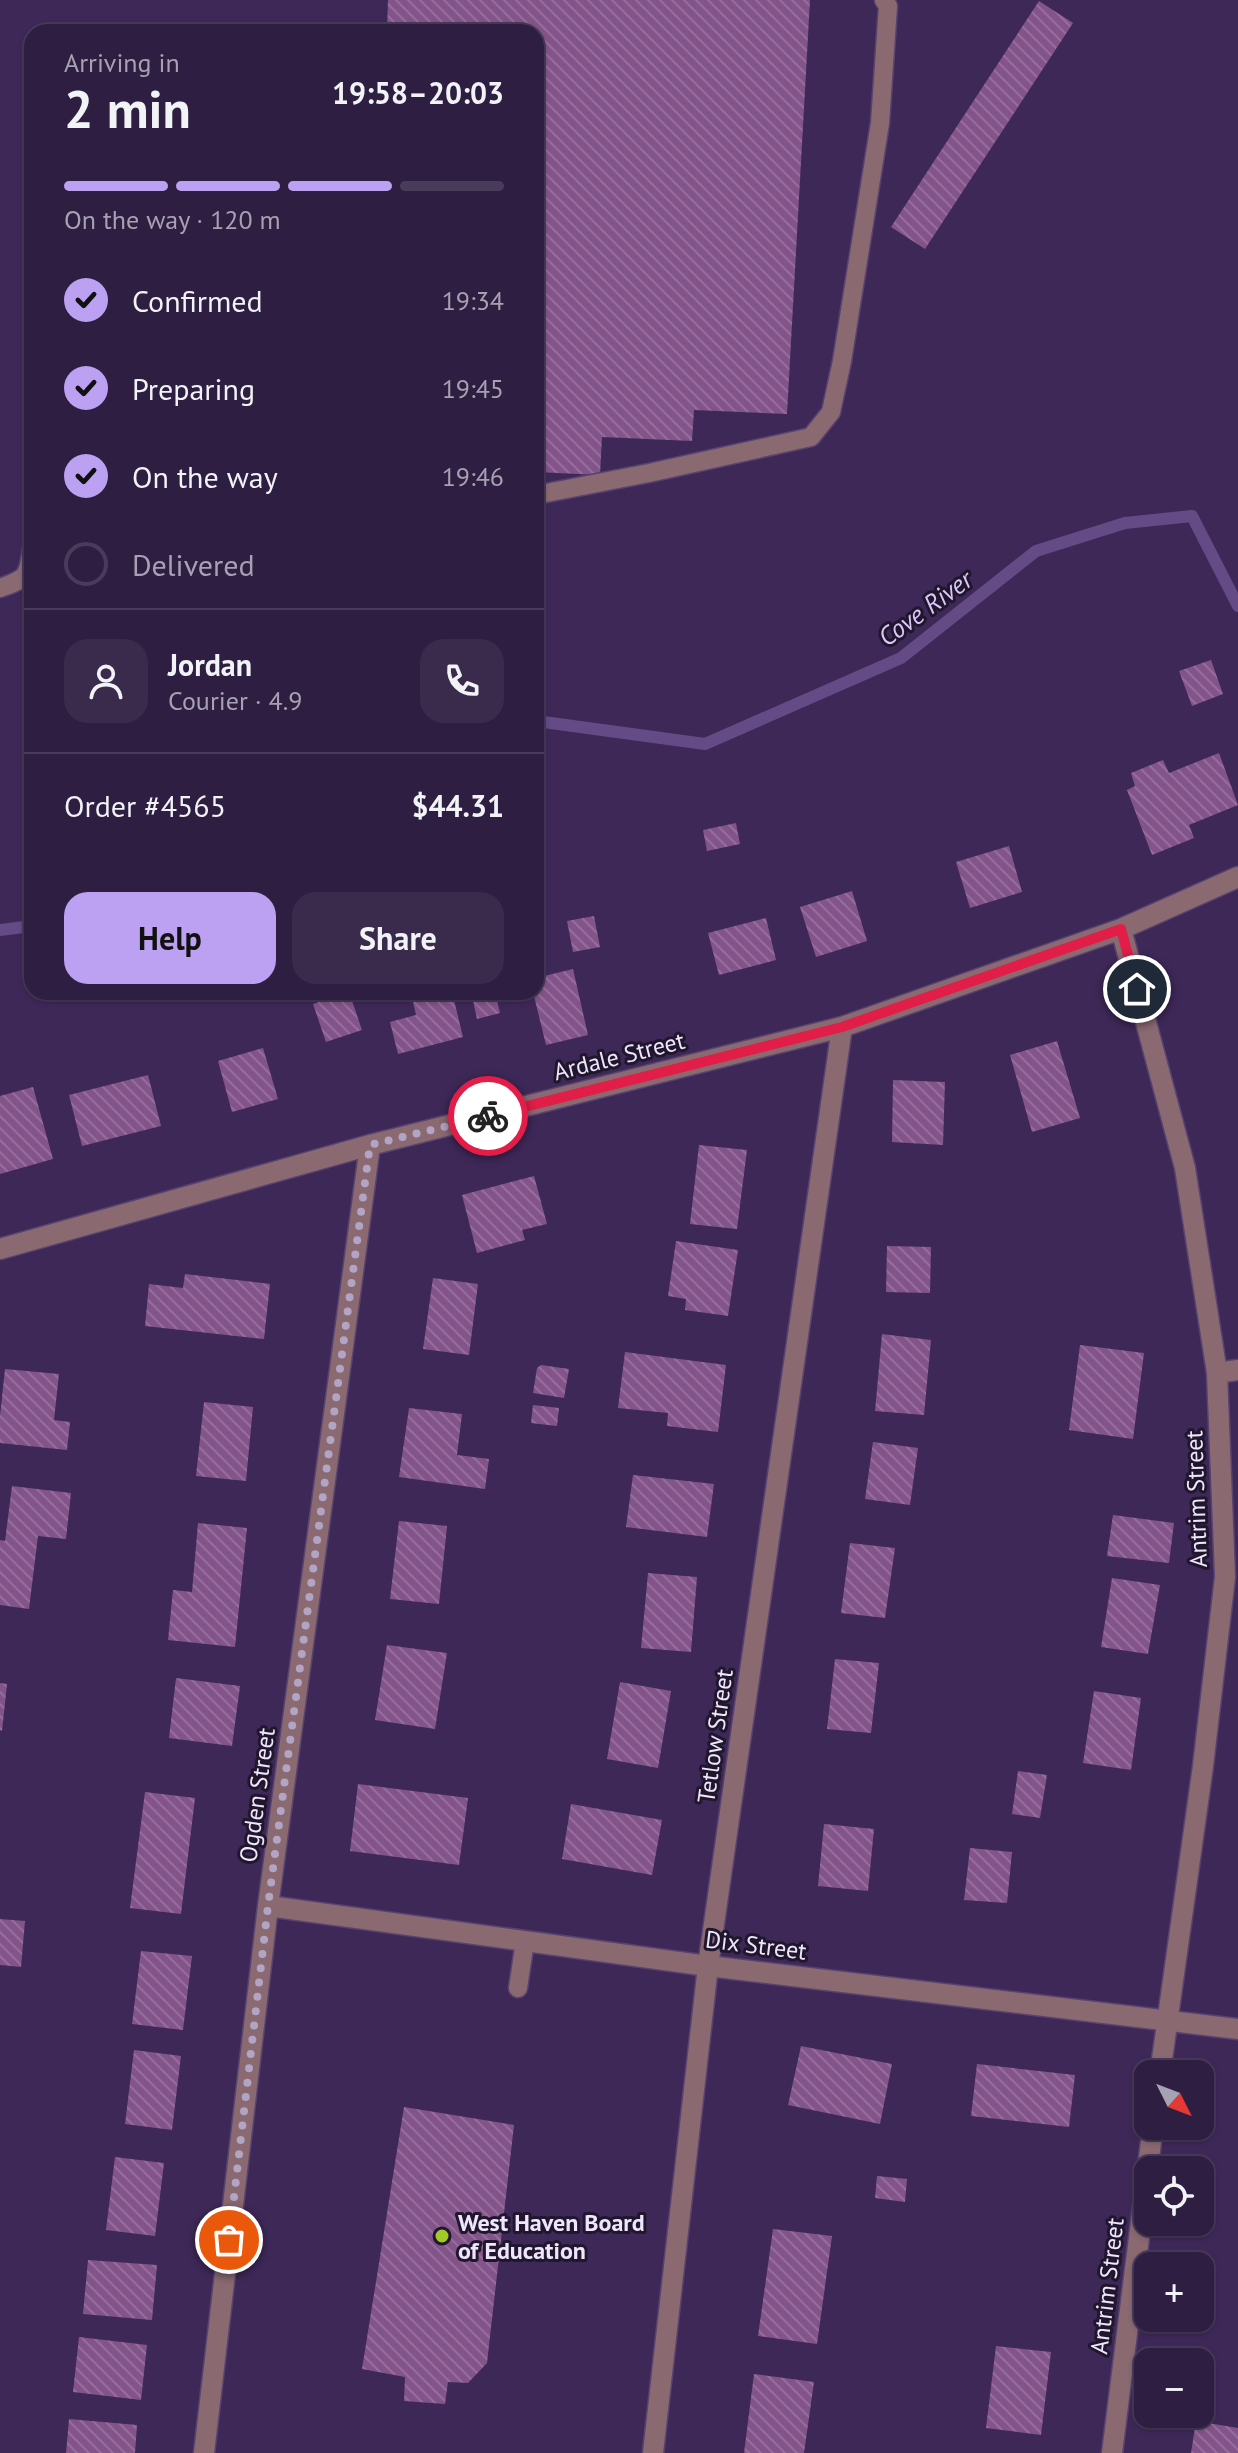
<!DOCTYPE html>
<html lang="en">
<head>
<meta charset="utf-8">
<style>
  :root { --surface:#2e1e42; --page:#3a2b4d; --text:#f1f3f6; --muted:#a7a2b2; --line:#493c5b; --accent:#bca0f2 }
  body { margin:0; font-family:"PT Sans",sans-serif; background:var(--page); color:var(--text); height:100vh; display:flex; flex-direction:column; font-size:30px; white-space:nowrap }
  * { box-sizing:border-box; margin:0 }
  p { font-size:26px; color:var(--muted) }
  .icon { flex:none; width:44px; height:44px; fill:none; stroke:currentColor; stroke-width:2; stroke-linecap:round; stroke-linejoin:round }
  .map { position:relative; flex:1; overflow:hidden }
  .sheet { position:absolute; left:24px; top:24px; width:520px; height:976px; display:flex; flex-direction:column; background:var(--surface); border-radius:24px; box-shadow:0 2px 6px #0004,0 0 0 2px var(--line) }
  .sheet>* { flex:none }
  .needle { width:52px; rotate:132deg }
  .buttons { position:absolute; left:1134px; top:2060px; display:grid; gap:16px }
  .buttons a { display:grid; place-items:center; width:80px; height:80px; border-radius:16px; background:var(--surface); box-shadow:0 2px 6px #0004,0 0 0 2px var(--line); font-size:40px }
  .pin { position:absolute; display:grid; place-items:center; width:68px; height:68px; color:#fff; margin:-34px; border:4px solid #fff; border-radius:50%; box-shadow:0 2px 8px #0007 }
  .courier { position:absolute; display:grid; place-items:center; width:80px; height:80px; margin:-40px; border:6px solid #e11d48; border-radius:50%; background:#fff; color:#222; box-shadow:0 2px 10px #0007 }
  .overview em { font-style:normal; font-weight:700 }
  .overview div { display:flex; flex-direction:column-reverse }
  .overview { display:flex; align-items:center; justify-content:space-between; height:136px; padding:0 40px }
  h1 { font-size:52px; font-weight:700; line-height:60px }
  .bar { display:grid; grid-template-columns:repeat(4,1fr); gap:12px 8px; align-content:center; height:96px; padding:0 40px }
  .bar i { height:10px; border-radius:6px; background:var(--line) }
  .bar .selected { background:var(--accent) }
  .bar p { grid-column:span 4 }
  .line { display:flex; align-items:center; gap:20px; padding:0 40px; border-top:2px solid var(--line) }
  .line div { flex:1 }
  .round { display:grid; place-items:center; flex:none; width:84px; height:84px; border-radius:24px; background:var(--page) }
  ol { padding:0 40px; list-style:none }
  li { display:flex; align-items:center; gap:24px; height:88px }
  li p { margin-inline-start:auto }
  li .icon { padding:8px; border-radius:50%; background:var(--accent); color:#111; stroke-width:4 }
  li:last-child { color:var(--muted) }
  li i { width:44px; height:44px; border:4px solid var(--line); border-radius:50% }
  .action { display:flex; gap:16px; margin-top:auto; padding:16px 40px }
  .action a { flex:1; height:92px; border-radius:24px; background:var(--accent); color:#111; font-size:32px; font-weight:700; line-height:92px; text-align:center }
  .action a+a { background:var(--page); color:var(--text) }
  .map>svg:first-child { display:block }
</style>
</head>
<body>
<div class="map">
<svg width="1238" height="2453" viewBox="0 0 1238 2453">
  <defs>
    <pattern id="building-back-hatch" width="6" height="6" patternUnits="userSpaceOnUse" patternTransform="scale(2)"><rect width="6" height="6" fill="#835489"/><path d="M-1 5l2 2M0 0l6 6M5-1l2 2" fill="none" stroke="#956d9b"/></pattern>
  </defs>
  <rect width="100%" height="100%" fill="#3e2858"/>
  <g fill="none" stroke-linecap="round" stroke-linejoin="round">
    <!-- stream -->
    <path stroke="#644b86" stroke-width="12" d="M 536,721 L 705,744 L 901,658 L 1036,551 L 1125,523 L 1192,516 L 1238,606
      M 0,930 L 32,926"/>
  </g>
  <!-- building -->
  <path fill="url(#building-back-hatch)" d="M 388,0 L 810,0 L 787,414 L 694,410 L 692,441 L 602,437 L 600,475 L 536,472 L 536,32 L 387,32 Z
    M 1039,1 L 1073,23 L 925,249 L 891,227 Z
    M 1211,660 L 1223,694 L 1192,706 L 1179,671 Z
    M 1219,753 L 1238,805 L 1189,825 L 1194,838 L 1152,855 L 1127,790 L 1135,786 L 1131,773 L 1163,760 L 1169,773 Z
    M 736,823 L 740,844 L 707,851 L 703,830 Z
    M 1009,846 L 1022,892 L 970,908 L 956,862 Z
    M 852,891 L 867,941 L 816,957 L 800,907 Z
    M 594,916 L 600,947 L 573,952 L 567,921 Z
    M 766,918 L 776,960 L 719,975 L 708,933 Z
    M 573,969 L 588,1035 L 546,1045 L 533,992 L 536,992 L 536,978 Z
    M 349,992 L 362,1030 L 326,1042 L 313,1004 Z
    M 417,992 L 452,992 L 463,1037 L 398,1054 L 390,1022 L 416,1015 L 411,993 Z
    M 471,992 L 495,992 L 500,1013 L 477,1019 Z
    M 1057,1041 L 1080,1118 L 1032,1132 L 1010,1055 Z
    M 263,1048 L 278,1099 L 232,1112 L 218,1061 Z
    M 148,1075 L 161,1126 L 82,1146 L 69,1095 Z
    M 893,1080 L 945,1082 L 943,1145 L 892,1142 Z
    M 33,1087 L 53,1159 L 0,1174 L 0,1096 Z
    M 699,1145 L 747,1150 L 737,1229 L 690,1224 Z
    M 534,1176 L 547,1224 L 522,1230 L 525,1240 L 477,1253 L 462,1195 Z
    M 676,1241 L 738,1250 L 728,1316 L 685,1310 L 686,1299 L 668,1296 Z
    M 887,1246 L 931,1247 L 930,1293 L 886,1292 Z
    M 185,1274 L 270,1284 L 264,1339 L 145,1326 L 149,1284 L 183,1288 Z
    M 433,1278 L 478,1284 L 469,1355 L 423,1349 Z
    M 882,1334 L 931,1340 L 924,1415 L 875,1411 Z
    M 1080,1345 L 1144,1353 L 1133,1439 L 1069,1430 Z
    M 625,1352 L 726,1365 L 718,1432 L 667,1426 L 668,1413 L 618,1408 Z
    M 541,1365 L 569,1369 L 564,1398 L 533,1393 L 537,1368 Z
    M 5,1369 L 59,1374 L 54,1420 L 70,1422 L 67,1450 L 0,1443 L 0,1416 Z
    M 204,1402 L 253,1407 L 246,1481 L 196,1476 Z
    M 533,1405 L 559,1408 L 557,1426 L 531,1423 Z
    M 409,1408 L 462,1414 L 457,1455 L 489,1459 L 485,1489 L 399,1477 Z
    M 873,1442 L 918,1448 L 910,1505 L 865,1499 Z
    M 633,1475 L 714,1484 L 707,1537 L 626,1527 Z
    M 12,1486 L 71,1493 L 66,1539 L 38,1536 L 29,1609 L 0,1605 L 0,1540 L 5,1541 Z
    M 1113,1515 L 1174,1523 L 1169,1563 L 1107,1556 Z
    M 399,1521 L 447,1526 L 439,1604 L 390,1599 Z
    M 198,1523 L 247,1528 L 235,1647 L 168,1640 L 173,1590 L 192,1592 Z
    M 850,1543 L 895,1548 L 885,1618 L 841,1613 Z
    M 648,1573 L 697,1577 L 691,1652 L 641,1648 Z
    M 1112,1578 L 1160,1585 L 1148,1654 L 1101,1647 Z
    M 387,1645 L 447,1653 L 435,1729 L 375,1720 Z
    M 835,1659 L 879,1663 L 871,1733 L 827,1729 Z
    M 176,1678 L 240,1686 L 232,1746 L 169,1738 Z
    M 620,1682 L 671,1691 L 658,1768 L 607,1759 Z
    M 0,1683 L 7,1684 L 2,1731 L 0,1730 Z
    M 1094,1691 L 1141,1698 L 1131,1770 L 1083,1763 Z
    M 1018,1771 L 1047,1775 L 1040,1818 L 1012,1814 Z
    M 358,1784 L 468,1798 L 459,1865 L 350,1851 Z
    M 145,1792 L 195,1798 L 181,1914 L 130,1908 Z
    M 571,1804 L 662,1820 L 652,1875 L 562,1859 Z
    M 824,1824 L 874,1829 L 868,1891 L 818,1886 Z
    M 970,1848 L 1012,1852 L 1007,1903 L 964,1900 Z
    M 0,1919 L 25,1921 L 21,1967 L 0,1965 Z
    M 141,1951 L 192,1956 L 183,2030 L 132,2024 Z
    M 801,2046 L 892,2064 L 880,2124 L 788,2105 Z
    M 134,2050 L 181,2056 L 172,2130 L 125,2124 Z
    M 977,2064 L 1075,2075 L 1069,2127 L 971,2116 Z
    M 404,2107 L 514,2125 L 487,2363 L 468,2383 L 448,2382 L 445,2404 L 404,2401 L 405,2377 L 362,2369 Z
    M 115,2157 L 164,2163 L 155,2236 L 106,2230 Z
    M 877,2176 L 907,2179 L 905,2202 L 875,2198 Z
    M 773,2229 L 832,2236 L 817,2344 L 758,2336 Z
    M 88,2260 L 157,2265 L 152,2320 L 83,2314 Z
    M 79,2337 L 147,2345 L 141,2400 L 73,2392 Z
    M 996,2346 L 1051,2352 L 1041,2435 L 986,2428 Z
    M 754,2374 L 814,2382 L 804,2453 L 744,2453 Z
    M 69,2419 L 137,2425 L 135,2453 L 66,2453 Z
    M 1196,2421 L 1238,2428 L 1238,2453 L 1191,2453 Z"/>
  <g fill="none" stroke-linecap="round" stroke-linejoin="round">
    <!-- service casing -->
    <g stroke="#57436f" stroke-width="21">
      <path id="service" d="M 536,495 L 649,473 L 811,437 L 831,412 L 842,361 L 880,123 L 888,6 L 884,0
        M 0,588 C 27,578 28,578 32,548
        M 518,1988 L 525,1941"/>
    </g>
    <!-- minor casing -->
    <g stroke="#57436f" stroke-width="23">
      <path id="minor" d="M 1121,929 L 1185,1168 L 1217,1373 L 1225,1577 L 1203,1766 L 1160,2074
        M 0,1249 L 370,1145 L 842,1027 L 1121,929 L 1238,877
        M 1217,1373 L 1238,1370
        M 268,1906 L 708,1966 L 1238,2029
        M 204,2453 L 268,1906 L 370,1145
        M 653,2453 L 708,1966 L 842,1027
        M 1112,2453 L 1153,2126"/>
    </g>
    <!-- service -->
    <use href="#service" stroke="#8a6971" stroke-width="18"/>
    <!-- minor -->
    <use href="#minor" stroke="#8a6971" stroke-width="20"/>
  </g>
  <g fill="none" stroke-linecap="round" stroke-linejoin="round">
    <!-- done -->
    <path stroke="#b1a4c4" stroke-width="8" stroke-dasharray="0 14.4" d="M 229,2240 L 268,1906 L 370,1145 L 488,1116"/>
    <!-- route -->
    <path stroke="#e11d48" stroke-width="10" d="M 488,1116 L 842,1027 L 1121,929 L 1137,989"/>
  </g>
  <!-- markers -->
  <circle fill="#a3c927" stroke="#20172d" stroke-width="3" cx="442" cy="2236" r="8"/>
  <g text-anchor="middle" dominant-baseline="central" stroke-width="6" stroke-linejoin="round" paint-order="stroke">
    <!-- street labels -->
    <g font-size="24" fill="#efe6fe" stroke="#20172d">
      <text transform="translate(619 1056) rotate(-14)">Ardale Street</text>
      <text transform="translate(1196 1499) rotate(-92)">Antrim Street</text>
      <text transform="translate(715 1736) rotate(-82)">Tetlow Street</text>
      <text transform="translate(257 1795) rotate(-82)">Ogden Street</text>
      <text transform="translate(756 1945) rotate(7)">Dix Street</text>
      <text transform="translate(1107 2286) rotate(-83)">Antrim Street</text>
    </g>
    <!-- poi labels -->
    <g font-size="24" font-weight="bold" fill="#efe6fe" stroke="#20172d" text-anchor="start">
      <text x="458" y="2222">West Haven Board<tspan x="458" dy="28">of Education</tspan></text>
    </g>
    <!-- water labels -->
    <g font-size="26" font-style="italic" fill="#dbc6fb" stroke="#20172d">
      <text transform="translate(925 608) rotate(-36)">Cove River</text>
    </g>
  </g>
</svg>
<div class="buttons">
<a><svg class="needle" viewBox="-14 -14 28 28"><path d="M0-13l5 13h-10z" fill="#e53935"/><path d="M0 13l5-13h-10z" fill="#a7a2b2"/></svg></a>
<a><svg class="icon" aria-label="locate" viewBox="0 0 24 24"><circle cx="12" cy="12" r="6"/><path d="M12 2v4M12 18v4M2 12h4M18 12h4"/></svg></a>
<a>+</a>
<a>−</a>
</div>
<div class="pin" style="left:229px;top:2240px;background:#ea580c"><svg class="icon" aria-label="bag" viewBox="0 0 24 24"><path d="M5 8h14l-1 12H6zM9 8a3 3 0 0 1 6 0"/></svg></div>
<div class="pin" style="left:1137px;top:989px;background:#1f2937"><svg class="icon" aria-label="home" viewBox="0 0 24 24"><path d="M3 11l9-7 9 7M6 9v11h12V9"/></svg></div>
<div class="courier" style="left:488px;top:1116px"><svg class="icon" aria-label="bike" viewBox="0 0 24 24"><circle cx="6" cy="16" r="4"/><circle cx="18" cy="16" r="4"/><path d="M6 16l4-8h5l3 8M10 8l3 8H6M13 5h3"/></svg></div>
<section class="sheet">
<div class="overview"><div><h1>2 min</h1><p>Arriving in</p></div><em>19:58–20:03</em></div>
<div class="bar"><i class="selected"></i><i class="selected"></i><i class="selected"></i><i></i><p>On the way · 120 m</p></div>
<ol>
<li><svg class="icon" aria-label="check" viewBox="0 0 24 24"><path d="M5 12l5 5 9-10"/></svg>Confirmed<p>19:34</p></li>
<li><svg class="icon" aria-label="check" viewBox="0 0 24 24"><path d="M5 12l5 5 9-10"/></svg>Preparing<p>19:45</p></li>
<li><svg class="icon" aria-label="check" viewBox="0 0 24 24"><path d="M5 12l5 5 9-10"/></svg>On the way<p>19:46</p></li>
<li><i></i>Delivered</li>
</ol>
<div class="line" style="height:144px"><a class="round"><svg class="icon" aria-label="person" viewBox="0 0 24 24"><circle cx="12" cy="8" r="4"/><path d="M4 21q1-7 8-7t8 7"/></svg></a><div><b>Jordan</b><p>Courier · 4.9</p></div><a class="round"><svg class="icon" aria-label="phone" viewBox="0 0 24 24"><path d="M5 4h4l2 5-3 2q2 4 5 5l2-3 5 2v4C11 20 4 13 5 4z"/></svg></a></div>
<div class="line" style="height:104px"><div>Order #4565</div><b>$44.31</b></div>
<div class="action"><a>Help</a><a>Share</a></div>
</section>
</div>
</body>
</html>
